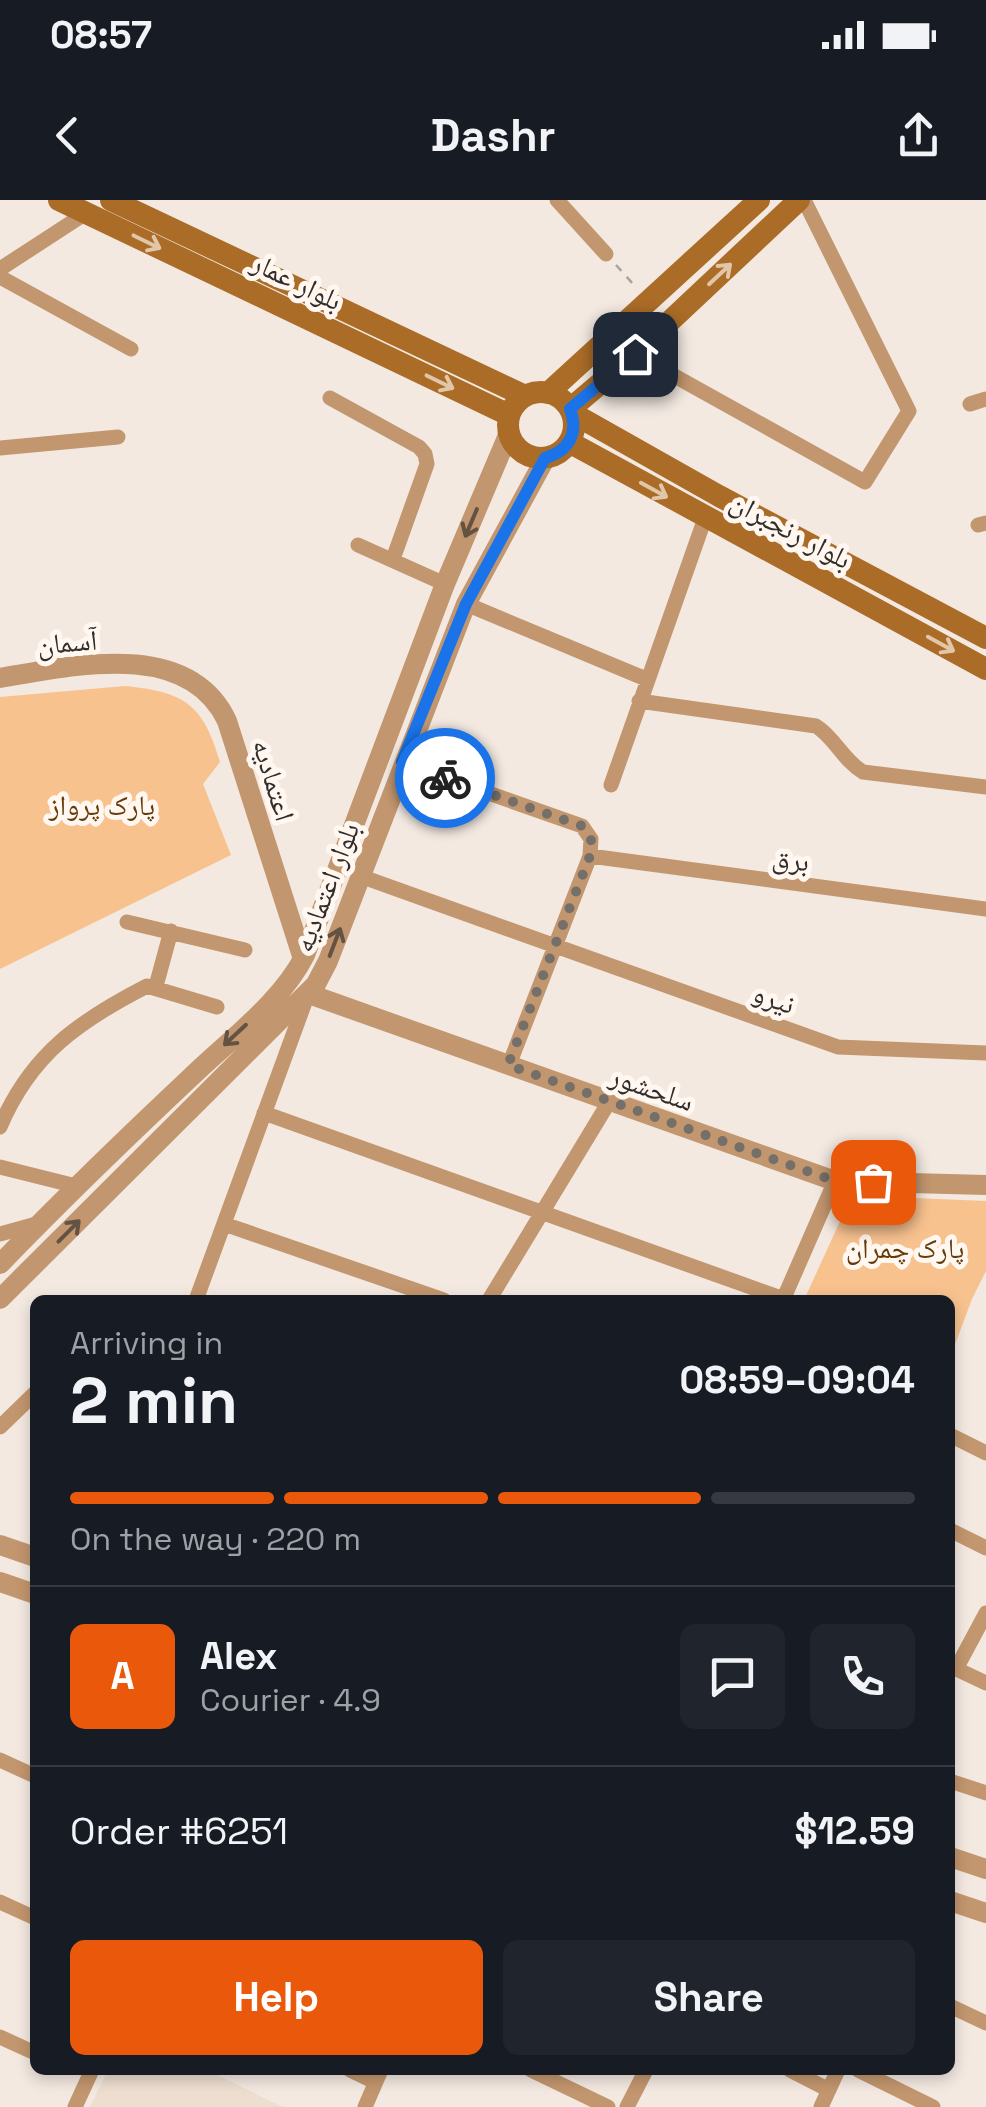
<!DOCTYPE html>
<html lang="en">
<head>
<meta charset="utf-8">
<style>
  :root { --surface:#171b24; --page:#20242c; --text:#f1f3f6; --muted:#9ea1a6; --line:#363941; --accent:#ea580c }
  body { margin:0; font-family:"Space Grotesk","Noto Naskh Arabic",sans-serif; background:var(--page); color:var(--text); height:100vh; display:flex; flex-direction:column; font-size:38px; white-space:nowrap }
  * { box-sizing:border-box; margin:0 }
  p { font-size:32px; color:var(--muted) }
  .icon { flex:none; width:55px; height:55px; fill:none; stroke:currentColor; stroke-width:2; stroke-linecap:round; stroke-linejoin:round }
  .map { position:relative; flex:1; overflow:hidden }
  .drawer { position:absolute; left:30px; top:1095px; width:925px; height:780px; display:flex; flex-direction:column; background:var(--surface); border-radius:15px; box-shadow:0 5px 15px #0003 }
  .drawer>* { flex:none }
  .pin { position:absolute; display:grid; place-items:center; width:85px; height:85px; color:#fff; margin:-42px; border-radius:20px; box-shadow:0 5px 15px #0006 }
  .courier { position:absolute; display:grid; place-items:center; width:100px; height:100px; margin:-50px; border:8px solid #1a73e8; border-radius:50%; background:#fff; color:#222; box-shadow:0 2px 12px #0007 }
  .overview em { font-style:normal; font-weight:800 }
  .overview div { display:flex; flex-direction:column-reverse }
  .overview { display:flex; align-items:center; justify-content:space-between; height:170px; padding:0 40px }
  h1 { font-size:65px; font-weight:800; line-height:75px }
  .bar { display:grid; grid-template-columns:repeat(4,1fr); gap:15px 10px; align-content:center; height:120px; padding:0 40px }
  .bar i { height:12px; border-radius:8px; background:var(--line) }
  .bar .on { background:var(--accent) }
  .bar p { grid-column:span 4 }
  .line { display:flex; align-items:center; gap:25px; padding:0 40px; border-top:2px solid var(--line) }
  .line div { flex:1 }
  .round { display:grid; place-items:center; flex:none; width:105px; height:105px; border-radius:15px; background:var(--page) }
  .cta { display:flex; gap:20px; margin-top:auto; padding:20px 40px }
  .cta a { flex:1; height:115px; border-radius:15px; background:var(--accent); color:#fff; font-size:40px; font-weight:800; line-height:115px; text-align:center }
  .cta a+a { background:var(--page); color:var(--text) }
  .status { display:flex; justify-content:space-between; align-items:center; height:70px; padding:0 50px; background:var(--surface); direction:ltr }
  .status svg { height:28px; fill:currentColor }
  header { display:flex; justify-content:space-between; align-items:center; height:130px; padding:0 40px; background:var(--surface); font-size:45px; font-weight:800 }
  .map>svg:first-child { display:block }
</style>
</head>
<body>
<div class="status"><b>08:57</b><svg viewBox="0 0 49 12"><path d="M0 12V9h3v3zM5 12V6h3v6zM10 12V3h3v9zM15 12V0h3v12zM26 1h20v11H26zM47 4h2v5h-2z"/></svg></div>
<header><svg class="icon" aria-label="back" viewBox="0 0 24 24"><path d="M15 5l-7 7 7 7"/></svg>Dashr<svg class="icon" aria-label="share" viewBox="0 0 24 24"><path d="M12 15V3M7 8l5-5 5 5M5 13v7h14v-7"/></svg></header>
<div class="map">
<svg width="986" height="1907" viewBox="0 0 986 1907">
  <rect width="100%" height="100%" fill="#f3e9e1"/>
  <!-- built -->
  <path fill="#edded0" d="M 108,1870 L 207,1870 L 283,1907 L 90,1907 Z"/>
  <!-- green -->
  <path fill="#f8c28f" d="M 125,486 C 185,492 203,504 220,562 L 203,584 L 231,655 L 0,769 L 0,497 Z
    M 890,997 L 986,1001 L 986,1071 L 972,1099 L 950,1158 L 950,1100 L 804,1100 L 847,1006 Z"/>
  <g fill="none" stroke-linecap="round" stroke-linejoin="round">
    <!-- path -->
    <path stroke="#aba49d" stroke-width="2.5" stroke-dasharray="8 8" stroke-linecap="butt" d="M 616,65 L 634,85"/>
    <!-- minor -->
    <path stroke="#c2966e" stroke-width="15" d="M 557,0 L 606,54
      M 0,69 L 86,13
      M 0,77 L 131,149
      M 635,154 L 865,282 L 909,211 L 804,0
      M 330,198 L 419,247 L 425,254 L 427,264 L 393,359
      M 970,204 L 986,199
      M 0,248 L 118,237
      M 978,325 L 986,323
      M 358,345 L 445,384
      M 466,404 L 646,479
      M 639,501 L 816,526 C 835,538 843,560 863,572 L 986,587
      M 403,563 L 582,626 L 591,639 L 590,656 L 509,865
      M 611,585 L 705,318
      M 590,656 L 986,709
      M 360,676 L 838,847 L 986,853
      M 127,722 L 245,750
      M 156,786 L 171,731
      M 264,913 L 784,1099
      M 0,927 C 31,854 79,821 147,786 L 217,807
      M 0,967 L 76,986
      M 224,1024 L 444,1100
      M 0,1034 L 40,1023
      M 196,1100 L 308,794
      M 489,1100 L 609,902
      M 783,1100 L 835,981
      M 0,1227 L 35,1193
      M 950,1235 L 986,1253
      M 950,1330 L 986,1348
      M 950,1466 L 986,1483
      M 956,1469 L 986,1413
      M 0,1560 L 35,1576
      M 950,1581 L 986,1593
      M 0,1702 L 35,1718
      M 950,1806 L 986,1823
      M 0,1837 L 35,1853
      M 350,1870 L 375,1882
      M 531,1870 L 608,1907
      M 790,1870 L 829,1890
      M 858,1870 L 933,1907
      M 75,1907 L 92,1870
      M 365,1907 L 381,1870
      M 627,1907 L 646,1870
      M 821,1907 L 838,1870"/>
    <!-- tertiary -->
    <path stroke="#c2966e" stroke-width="20" d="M 0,478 C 72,466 188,438 227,521 L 303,759
      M 309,794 L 835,981 L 986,985
      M 0,1064 C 62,1000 126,938 191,877 C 229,840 281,803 305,755 L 445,384 L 509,233
      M 0,1099 L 316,784 L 328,761 L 466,404 L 545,259
      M 0,1345 L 35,1357
      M 0,1382 L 35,1394
      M 950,1657 L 986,1669
      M 950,1701 L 986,1713"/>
    <!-- secondary -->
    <path stroke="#aa6c27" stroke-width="22" d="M 59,0 L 509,215
      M 111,0 L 525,196
      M508 225a33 33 0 1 1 66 0a33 33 0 1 1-66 0Z
      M 548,193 L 759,0
      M 570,209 L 635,154 L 799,0
      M 572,213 L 719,296 L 986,438
      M 569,242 L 986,469"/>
  </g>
  <!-- one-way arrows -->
  <defs><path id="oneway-shaft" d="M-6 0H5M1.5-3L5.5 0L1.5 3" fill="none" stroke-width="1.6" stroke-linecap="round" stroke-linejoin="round" transform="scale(2.5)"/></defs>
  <g stroke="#e1c6aa">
    <use href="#oneway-shaft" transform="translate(147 42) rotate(26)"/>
    <use href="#oneway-shaft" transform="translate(720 74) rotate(-43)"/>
    <use href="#oneway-shaft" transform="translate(440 182) rotate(26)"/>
    <use href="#oneway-shaft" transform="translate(654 290) rotate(29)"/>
    <use href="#oneway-shaft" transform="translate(941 444) rotate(29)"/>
  </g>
  <g stroke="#645242">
    <use href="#oneway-shaft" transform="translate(471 323) rotate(113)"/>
    <use href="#oneway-shaft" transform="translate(335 742) rotate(-69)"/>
    <use href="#oneway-shaft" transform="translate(235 835) rotate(137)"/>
    <use href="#oneway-shaft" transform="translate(69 1031) rotate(-45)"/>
  </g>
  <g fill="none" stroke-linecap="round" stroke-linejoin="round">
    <!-- done -->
    <path stroke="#756f6a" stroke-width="10" stroke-dasharray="0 18" d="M 445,578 L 582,626 L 591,640 L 590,656 L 508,865 L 835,981 L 873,982"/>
    <!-- route -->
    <path stroke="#1a73e8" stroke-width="12" d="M 445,578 L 402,562 L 466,404 L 545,258 C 569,251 579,233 570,209 L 635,154"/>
  </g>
  <g text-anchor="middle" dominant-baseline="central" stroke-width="10" stroke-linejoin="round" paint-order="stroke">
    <!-- street labels -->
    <g font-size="28" fill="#312d2a" stroke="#fff7f0">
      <text transform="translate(297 81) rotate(26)">بلوار عمار</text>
      <text transform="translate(791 330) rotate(28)">بلوار رنجبران</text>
      <text transform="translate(67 442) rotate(-5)">آسمان</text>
      <text transform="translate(274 580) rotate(73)">اعتمادیه</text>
      <text transform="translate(791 659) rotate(8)">برق</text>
      <text transform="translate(326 687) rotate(-69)">بلوار اعتمادیه</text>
      <text transform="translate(774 798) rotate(20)">نیرو</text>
      <text transform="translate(652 888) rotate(19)">سلحشور</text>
    </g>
    <!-- park labels -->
    <g font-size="28" fill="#643b09" stroke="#fff7f0">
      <text x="102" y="605">پارک پرواز</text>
      <text x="905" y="1048">پارک چمران</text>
    </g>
  </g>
</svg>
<div class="pin" style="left:873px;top:982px;background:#ea580c"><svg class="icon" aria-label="bag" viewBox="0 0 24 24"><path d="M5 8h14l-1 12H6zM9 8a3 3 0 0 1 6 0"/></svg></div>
<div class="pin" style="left:635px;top:154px;background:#1f2937"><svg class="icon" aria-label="home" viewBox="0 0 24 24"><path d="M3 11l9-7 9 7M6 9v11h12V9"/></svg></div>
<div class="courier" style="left:445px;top:578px"><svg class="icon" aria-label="bike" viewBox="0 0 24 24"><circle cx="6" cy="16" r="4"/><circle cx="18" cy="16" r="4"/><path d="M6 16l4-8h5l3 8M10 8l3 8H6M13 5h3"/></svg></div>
<section class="drawer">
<div class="overview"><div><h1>2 min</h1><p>Arriving in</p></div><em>08:59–09:04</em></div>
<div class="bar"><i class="on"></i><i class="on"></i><i class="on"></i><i></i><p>On the way · 220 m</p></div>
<div class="line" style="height:180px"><b class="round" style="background:var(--accent);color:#fff">A</b><div><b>Alex</b><p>Courier · 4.9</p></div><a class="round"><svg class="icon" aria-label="chat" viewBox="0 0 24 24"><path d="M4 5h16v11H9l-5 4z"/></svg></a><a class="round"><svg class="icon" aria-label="phone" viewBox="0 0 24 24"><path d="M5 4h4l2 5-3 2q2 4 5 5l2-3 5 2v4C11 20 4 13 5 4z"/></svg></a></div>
<div class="line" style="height:130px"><div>Order #6251</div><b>$12.59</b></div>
<div class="cta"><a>Help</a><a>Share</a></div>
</section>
</div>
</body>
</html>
